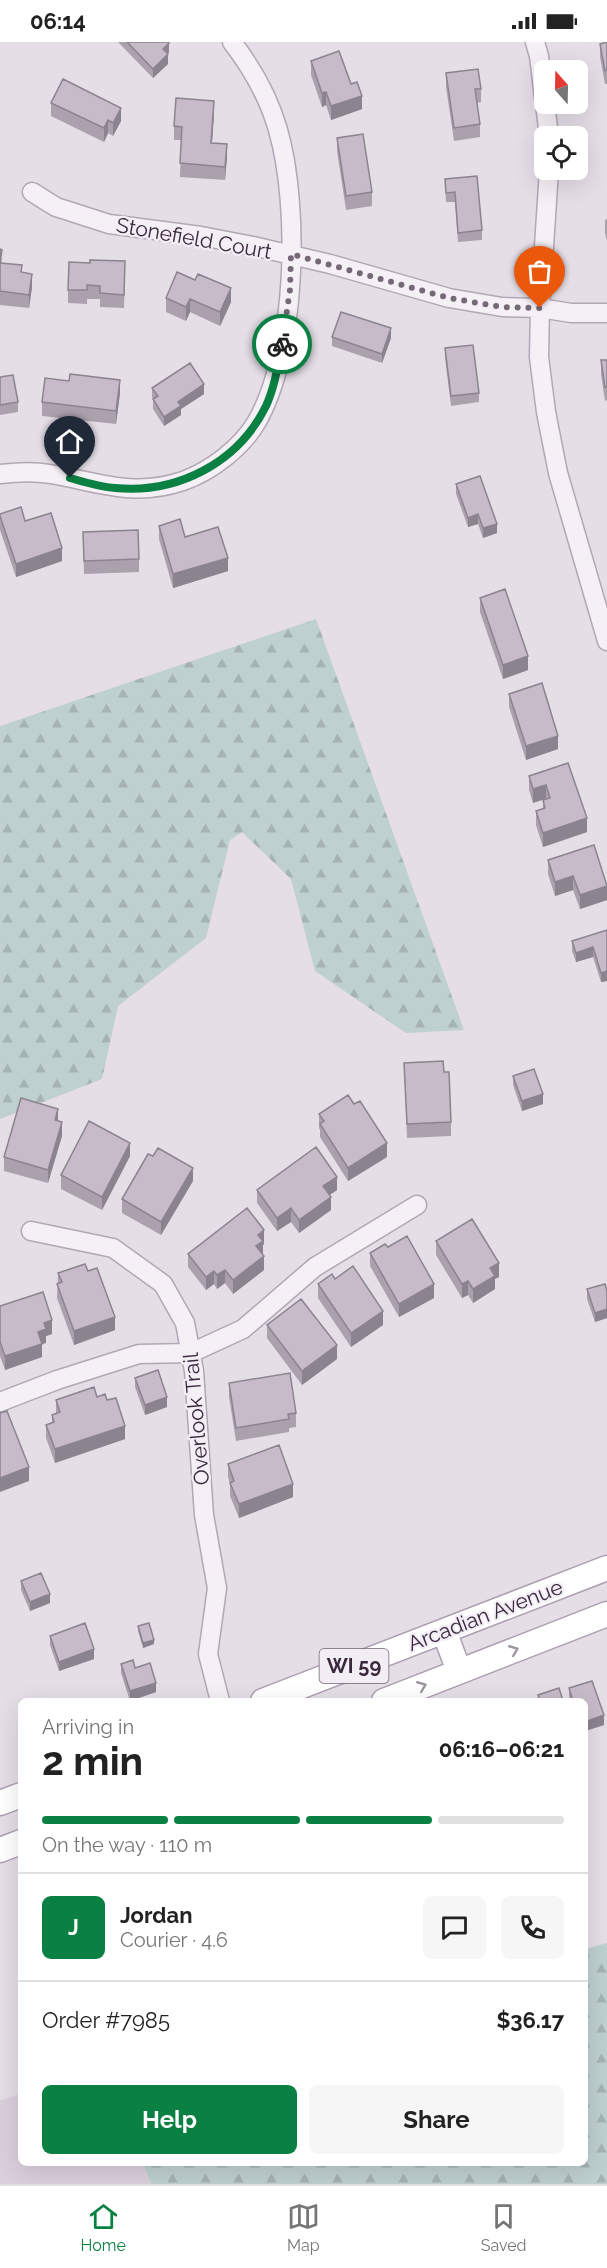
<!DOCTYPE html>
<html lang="en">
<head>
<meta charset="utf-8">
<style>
  :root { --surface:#fff; --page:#f6f6f6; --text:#222; --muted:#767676; --line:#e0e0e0; --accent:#0b8043 }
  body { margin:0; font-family:Raleway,sans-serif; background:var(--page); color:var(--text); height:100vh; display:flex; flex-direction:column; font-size:22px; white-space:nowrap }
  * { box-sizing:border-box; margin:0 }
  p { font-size:20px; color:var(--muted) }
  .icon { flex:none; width:33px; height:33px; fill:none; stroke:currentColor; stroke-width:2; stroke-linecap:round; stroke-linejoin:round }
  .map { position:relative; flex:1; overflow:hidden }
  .side { position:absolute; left:18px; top:1656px; width:570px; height:468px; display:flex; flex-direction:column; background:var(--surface); border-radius:9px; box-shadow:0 6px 24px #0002 }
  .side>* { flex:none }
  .needle { width:39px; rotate:340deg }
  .buttons { position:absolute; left:534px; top:18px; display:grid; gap:12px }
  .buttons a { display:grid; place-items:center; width:54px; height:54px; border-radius:9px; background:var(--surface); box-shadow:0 6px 24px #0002; font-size:30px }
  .pin { position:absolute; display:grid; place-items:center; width:51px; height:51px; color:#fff; margin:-62px -26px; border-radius:50% 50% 50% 0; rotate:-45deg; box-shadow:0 0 6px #0007 }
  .pin .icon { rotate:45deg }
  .courier { position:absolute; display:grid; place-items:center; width:60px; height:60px; margin:-30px; border:4px solid #0b8043; border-radius:50%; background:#fff; color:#222; box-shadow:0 2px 8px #0007 }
  .head em { font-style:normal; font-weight:700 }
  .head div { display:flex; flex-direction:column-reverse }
  .head { display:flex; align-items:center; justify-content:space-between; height:102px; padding:0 24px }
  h1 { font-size:39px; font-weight:700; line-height:45px }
  .bar { display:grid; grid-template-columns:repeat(4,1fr); gap:9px 6px; align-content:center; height:72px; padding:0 24px }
  .bar i { height:8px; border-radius:4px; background:var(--line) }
  .bar .active { background:var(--accent) }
  .bar p { grid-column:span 4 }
  .line { display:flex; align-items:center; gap:15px; padding:0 24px; border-top:2px solid var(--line) }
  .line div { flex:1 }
  .round { display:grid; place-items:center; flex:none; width:63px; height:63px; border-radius:9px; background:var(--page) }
  .action { display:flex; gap:12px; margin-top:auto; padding:12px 24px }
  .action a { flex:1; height:69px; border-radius:9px; background:var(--accent); color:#fff; font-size:24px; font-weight:700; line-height:69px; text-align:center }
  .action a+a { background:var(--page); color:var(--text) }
  .status { display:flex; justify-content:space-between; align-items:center; height:42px; padding:0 30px; background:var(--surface); direction:ltr }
  .status svg { height:16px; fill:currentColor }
  .menu { display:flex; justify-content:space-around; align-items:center; height:84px; border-top:2px solid var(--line); background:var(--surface); font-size:16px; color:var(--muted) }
  .menu a { display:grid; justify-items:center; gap:3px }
  .menu .active { color:var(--accent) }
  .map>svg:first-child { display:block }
</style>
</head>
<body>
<div class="status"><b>06:14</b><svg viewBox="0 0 49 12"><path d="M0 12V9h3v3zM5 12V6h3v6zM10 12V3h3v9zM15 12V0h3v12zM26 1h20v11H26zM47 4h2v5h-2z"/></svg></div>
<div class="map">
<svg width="607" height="2142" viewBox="0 0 607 2142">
  <defs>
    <pattern id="forest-firs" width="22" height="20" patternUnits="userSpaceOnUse" patternTransform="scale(1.5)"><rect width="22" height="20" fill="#bfd0d0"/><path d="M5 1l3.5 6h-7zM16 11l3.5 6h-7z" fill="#a5b3b4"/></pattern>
  </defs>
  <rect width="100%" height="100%" fill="#e5dee7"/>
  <!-- built -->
  <path fill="#dad0dc" d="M 21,2051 L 21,2121 L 143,2121 L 151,2142 L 0,2142 L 0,2059 Z"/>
  <!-- forest -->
  <path fill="url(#forest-firs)" d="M 316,577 L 464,988 L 406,991 L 315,929 L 291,837 L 242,790 L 230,798 L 206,896 L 118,964 L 102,1037 L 0,1077 L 0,684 Z
    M 607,1901 L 607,2142 L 151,2142 L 143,2121 L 585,2121 L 585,1907 Z"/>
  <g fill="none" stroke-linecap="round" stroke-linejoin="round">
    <!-- minor casing -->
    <g stroke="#b2a7b4" stroke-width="21">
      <path id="minor" d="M 535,0 L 539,14 L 544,56
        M 545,62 L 549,94
        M 549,128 L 540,266 L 539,315 L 546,370 L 558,431 L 607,599
        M 32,150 L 56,165 L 109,182 L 201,194 L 253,204 L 330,222 L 449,256 L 502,265 L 540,266 L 571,271 L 607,271
        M 0,432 C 17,430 33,429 50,432 C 99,440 132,456 183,439 C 211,429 241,406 256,381 C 297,312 300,164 278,88 C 269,56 252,26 232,0
        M 31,1189 L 113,1206 L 163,1242 L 185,1281 L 194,1329 L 204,1473 L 217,1546 L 208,1612 L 220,1659
        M 0,1360 L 57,1338 L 139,1312 L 191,1311 L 243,1287 L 315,1225 L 417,1163"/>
    </g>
    <!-- major casing -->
    <g stroke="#ae9eb2" stroke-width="27">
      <path id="major" d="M 444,1589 L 459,1629
        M 263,1659 L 607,1526
        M 384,1659 L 607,1572
        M 0,1761 L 21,1753
        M 0,1808 L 21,1800"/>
    </g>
    <!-- minor -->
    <use href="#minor" stroke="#f5f0f5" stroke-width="18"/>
    <!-- major -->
    <use href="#major" stroke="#fff" stroke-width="24"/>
  </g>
  <!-- wall -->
  <path fill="#aba1ad" d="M 118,0 L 169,0 L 169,10 L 168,12 L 168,22 L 153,36 Z
    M 607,0 L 607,42 L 605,42 L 600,15 L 600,2 Z
    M 311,19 L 351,42 L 362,67 L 331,78 L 326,63 L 322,65 L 311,33 Z
    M 446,31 L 481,47 L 481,60 L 477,61 L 480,82 L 480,95 L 454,99 L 446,45 Z
    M 51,61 L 121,79 L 113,94 L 108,91 L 104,100 L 51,74 Z
    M 214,72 L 212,101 L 227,115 L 225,138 L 180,135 L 181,98 L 174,98 L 174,84 Z
    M 337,96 L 372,150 L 372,164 L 346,168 L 337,109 Z
    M 445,137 L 482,188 L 482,198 L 458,200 L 455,160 L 446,160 Z
    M 607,177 L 607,199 L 605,191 L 605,178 Z
    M 0,207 L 2,221 L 22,231 L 32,245 L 29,266 L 0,263 Z
    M 177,230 L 231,260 L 220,284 L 190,270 L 186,279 L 166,270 L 166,256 Z
    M 125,233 L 124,266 L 100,265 L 100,257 L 87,257 L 87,262 L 68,261 L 68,248 Z
    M 332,295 L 391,296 L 382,321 L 332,304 Z
    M 445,306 L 479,351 L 479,360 L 451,364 L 445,316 Z
    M 601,318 L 607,318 L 607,358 L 605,359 L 601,332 Z
    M 0,335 L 18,360 L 18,370 L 0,373 Z
    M 152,346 L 204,352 L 181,367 L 181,373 L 164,384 L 153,367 L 153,357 L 152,355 Z
    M 120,351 L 116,382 L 42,374 L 42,360 Z
    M 456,442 L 497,491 L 483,496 L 478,482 L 468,485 L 456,452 Z
    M 0,472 L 62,519 L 16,535 L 0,488 Z
    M 159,484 L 228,529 L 173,546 L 159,497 Z
    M 83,490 L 139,517 L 139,530 L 84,532 Z
    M 480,556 L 528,628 L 503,637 L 480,570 Z
    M 509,652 L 558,707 L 526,718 L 509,665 Z
    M 568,721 L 587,790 L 543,805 L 536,783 L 536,769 L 543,767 L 543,758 L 546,757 L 533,761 L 529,748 L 529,734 Z
    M 548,818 L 607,843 L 607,858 L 580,867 L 573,848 L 555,854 L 548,832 Z
    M 607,888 L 607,939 L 601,940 L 593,915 L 576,920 L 572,909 L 572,899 Z
    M 404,1021 L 444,1030 L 451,1080 L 451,1094 L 407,1096 Z
    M 513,1034 L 543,1062 L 522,1069 L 513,1043 Z
    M 319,1072 L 387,1115 L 348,1139 L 320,1095 L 320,1088 L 319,1086 Z
    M 58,1079 L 62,1094 L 48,1141 L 4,1129 L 4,1115 Z
    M 130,1114 L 102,1168 L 61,1147 L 61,1133 Z
    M 193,1139 L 161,1193 L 122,1171 L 122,1157 Z
    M 257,1148 L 337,1148 L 330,1153 L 331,1168 L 299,1191 L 291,1180 L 277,1189 L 257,1161 Z
    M 436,1199 L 499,1235 L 495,1237 L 495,1247 L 473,1261 L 468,1253 L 462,1256 L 436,1213 Z
    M 264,1202 L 263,1203 L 263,1212 L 264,1228 L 233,1252 L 225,1241 L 217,1247 L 214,1242 L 206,1248 L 188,1225 L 188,1212 Z
    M 370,1211 L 434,1256 L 399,1275 L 370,1224 Z
    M 88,1229 L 115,1288 L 74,1303 L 57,1256 L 58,1231 Z
    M 318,1242 L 383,1283 L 351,1305 L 318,1256 Z
    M 587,1247 L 607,1249 L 607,1276 L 595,1280 L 587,1257 Z
    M 0,1264 L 52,1292 L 46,1294 L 46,1301 L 42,1302 L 42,1315 L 5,1328 L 0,1314 Z
    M 267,1283 L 337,1317 L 302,1343 L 267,1296 Z
    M 135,1336 L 167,1365 L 145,1373 L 135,1345 Z
    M 229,1341 L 296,1371 L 296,1385 L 289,1386 L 289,1390 L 236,1399 L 229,1355 Z
    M 97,1355 L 125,1397 L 55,1421 L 46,1396 L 46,1383 L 52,1381 L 52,1373 L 56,1372 L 56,1358 Z
    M 228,1422 L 293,1455 L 239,1476 L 230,1454 L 230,1442 L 228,1435 Z
    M 21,1539 L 50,1561 L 30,1569 L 21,1548 Z
    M 138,1584 L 154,1602 L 143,1606 L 138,1589 Z
    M 50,1594 L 94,1617 L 59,1629 L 50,1603 Z
    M 121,1622 L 135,1626 L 156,1650 L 130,1659 L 121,1631 Z
    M 592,1639 L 604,1673 L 604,1683 L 585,1689 L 585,1659 L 570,1659 L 569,1655 L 569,1646 Z"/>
  <!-- shaded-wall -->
  <path fill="#8b838d" d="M 169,1 L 169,10 L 163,16 L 163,7 Z
    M 168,12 L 168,22 L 153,36 L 153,27 Z
    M 326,50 L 326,63 L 322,65 L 322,51 Z
    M 362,54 L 362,67 L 331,78 L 331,64 Z
    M 214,59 L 214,72 L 211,114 L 211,101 Z
    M 121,66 L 121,79 L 113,94 L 113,81 Z
    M 108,78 L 108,91 L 104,100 L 104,86 Z
    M 227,102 L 227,115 L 225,138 L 225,125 Z
    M 32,232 L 32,245 L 29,266 L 29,253 Z
    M 231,246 L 231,260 L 220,284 L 220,270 Z
    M 190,257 L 190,270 L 186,279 L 186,265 Z
    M 391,286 L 391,296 L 382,321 L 382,312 Z
    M 120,338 L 120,351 L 116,382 L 116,369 Z
    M 204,342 L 204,352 L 181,367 L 181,373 L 164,384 L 164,375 L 178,360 Z
    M 478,472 L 478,482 L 468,485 L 468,476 Z
    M 497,482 L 497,491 L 483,496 L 483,486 Z
    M 62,506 L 62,519 L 16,535 L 16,522 Z
    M 228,516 L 228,529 L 173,546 L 173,532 Z
    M 528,614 L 528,628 L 503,637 L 503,623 Z
    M 558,694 L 558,707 L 526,718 L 526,704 Z
    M 546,743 L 546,756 L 533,761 L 533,747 Z
    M 587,776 L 587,790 L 543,805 L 543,791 Z
    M 573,834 L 573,848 L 555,854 L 555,840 Z
    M 607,844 L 607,858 L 580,867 L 580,853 Z
    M 593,905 L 593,915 L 576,920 L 576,911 Z
    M 607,929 L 607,939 L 601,940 L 601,931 Z
    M 543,1052 L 543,1062 L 522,1069 L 522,1059 Z
    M 58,1067 L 58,1080 L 55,1078 Z
    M 62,1080 L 62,1094 L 48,1141 L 48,1128 Z
    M 130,1101 L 130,1114 L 102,1168 L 102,1155 Z
    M 387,1101 L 387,1115 L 348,1139 L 348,1126 Z
    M 193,1126 L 193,1139 L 161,1193 L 161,1180 Z
    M 337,1135 L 337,1148 L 323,1157 L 323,1144 Z
    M 331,1155 L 331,1168 L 299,1191 L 299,1178 Z
    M 291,1166 L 291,1180 L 277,1189 L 277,1176 Z
    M 264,1188 L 264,1202 L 263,1203 L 263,1212 L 256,1204 L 258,1193 Z
    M 264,1214 L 264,1228 L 233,1252 L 233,1238 Z
    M 499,1221 L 499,1235 L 495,1237 L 495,1247 L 473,1261 L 473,1247 L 490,1226 Z
    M 225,1228 L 225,1241 L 217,1247 L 217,1233 Z
    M 214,1229 L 214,1242 L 206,1248 L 206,1235 Z
    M 468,1239 L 468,1253 L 462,1256 L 462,1242 Z
    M 434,1242 L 434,1256 L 399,1275 L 399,1262 Z
    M 607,1267 L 607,1276 L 595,1280 L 595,1271 Z
    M 383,1269 L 383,1283 L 351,1305 L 351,1291 Z
    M 115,1275 L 115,1288 L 74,1303 L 74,1289 Z
    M 52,1278 L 52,1292 L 46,1294 L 46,1301 L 42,1302 L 42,1315 L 5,1328 L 5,1314 L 38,1290 L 44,1281 Z
    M 337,1303 L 337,1317 L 302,1343 L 302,1329 Z
    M 167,1355 L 167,1365 L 145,1373 L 145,1363 Z
    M 125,1384 L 125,1397 L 55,1421 L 55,1407 Z
    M 29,1425 L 29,1439 L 0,1450 L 0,1436 Z
    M 293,1442 L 293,1455 L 239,1476 L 239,1462 Z
    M 50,1552 L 50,1561 L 30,1569 L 30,1560 Z
    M 154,1598 L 154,1602 L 143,1606 L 143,1601 Z
    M 94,1607 L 94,1617 L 59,1629 L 59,1620 Z
    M 156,1641 L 156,1650 L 130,1659 L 130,1649 Z
    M 604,1673 L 604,1683 L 585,1689 L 585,1680 Z"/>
  <!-- building -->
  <path fill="#c7bbc9" stroke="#8b838d" stroke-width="1.5" d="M 127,0 L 169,0 L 169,1 L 163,7 L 168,12 L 153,27 Z
    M 607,0 L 607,28 L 605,29 L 600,2 Z
    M 339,9 L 351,42 L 357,40 L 362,54 L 331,64 L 326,50 L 322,51 L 311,19 Z
    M 478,27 L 481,47 L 475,47 L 480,82 L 454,86 L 446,31 Z
    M 63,37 L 121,66 L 113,81 L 108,78 L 104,86 L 51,61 Z
    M 176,56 L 214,59 L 211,101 L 227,102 L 225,125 L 180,121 L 182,85 L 174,84 Z
    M 363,92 L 372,150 L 346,154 L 337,96 Z
    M 477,134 L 482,188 L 458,191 L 455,150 L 446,151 L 445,137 Z
    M 0,207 L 2,208 L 0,221 L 22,223 L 21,230 L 32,232 L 29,253 L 0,249 Z
    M 90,218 L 125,219 L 124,253 L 100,251 L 100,244 L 87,243 L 87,248 L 68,248 L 69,220 L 90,221 Z
    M 177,230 L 195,238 L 198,232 L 231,246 L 220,270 L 190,257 L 186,265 L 166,256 Z
    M 341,270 L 391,286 L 382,312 L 332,295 Z
    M 473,303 L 479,351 L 451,354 L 445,306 Z
    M 601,318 L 607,318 L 607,345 L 605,345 Z
    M 190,321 L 204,342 L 178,360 L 181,364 L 164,375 L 153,357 L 158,354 L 152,346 Z
    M 70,332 L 120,338 L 116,369 L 42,360 L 45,336 L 69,339 Z
    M 13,333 L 18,360 L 0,363 L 0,335 Z
    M 480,434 L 497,482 L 483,486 L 478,472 L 468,476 L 456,442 Z
    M 21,465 L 25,479 L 51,471 L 62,506 L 16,522 L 0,474 L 0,472 Z
    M 180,477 L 185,495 L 218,485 L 228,516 L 173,532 L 159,484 Z
    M 138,488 L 139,517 L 84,519 L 83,490 Z
    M 505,547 L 528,614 L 503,623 L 480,556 Z
    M 542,641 L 558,694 L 526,704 L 509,652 Z
    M 568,721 L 587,776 L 543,791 L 536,769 L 545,766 L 543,758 L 550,756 L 546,743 L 533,747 L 529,734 Z
    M 594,803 L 607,844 L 580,853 L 573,834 L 555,840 L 548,818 Z
    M 607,888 L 607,929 L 601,931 L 593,905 L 576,911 L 572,899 Z
    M 443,1019 L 444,1030 L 449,1030 L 451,1080 L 407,1082 L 404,1021 Z
    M 534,1027 L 543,1052 L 522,1059 L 513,1034 Z
    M 348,1053 L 354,1062 L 360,1059 L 387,1101 L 348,1126 L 320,1082 L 324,1079 L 319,1072 Z
    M 21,1056 L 58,1067 L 55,1078 L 62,1080 L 48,1128 L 4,1115 Z
    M 89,1079 L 130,1101 L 102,1155 L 61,1133 Z
    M 316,1105 L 337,1135 L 323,1144 L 331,1155 L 299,1178 L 291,1166 L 277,1176 L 257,1148 Z
    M 158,1106 L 193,1126 L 161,1180 L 122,1157 L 148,1112 L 153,1114 Z
    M 247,1166 L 264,1188 L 258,1193 L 263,1199 L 256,1204 L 264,1214 L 233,1238 L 225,1228 L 217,1233 L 214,1229 L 206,1235 L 188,1212 Z
    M 472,1177 L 499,1221 L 490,1226 L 495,1234 L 473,1247 L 468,1239 L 462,1242 L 436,1199 Z
    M 407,1194 L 434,1242 L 399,1262 L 370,1211 L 385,1202 L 388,1205 Z
    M 85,1222 L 88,1229 L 97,1226 L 115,1275 L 74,1289 L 57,1242 L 62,1240 L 58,1231 Z
    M 353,1224 L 383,1269 L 351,1291 L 318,1242 L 332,1232 L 335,1237 Z
    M 605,1242 L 607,1249 L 607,1267 L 595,1271 L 587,1247 Z
    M 43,1250 L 52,1278 L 44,1281 L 46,1287 L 38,1290 L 42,1302 L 5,1314 L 0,1300 L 0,1264 Z
    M 301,1257 L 337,1303 L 302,1329 L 267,1283 Z
    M 158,1328 L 167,1355 L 145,1363 L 135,1336 Z
    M 290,1331 L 296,1371 L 288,1372 L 289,1377 L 236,1386 L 229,1341 Z
    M 94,1345 L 97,1355 L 105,1352 L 107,1358 L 116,1356 L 125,1384 L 55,1407 L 46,1383 L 54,1380 L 52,1373 L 60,1370 L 56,1358 Z
    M 7,1369 L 29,1425 L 0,1436 L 0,1371 Z
    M 279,1403 L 293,1442 L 239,1462 L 230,1441 L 234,1439 L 228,1422 Z
    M 41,1531 L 50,1552 L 30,1560 L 21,1539 Z
    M 85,1581 L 94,1607 L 59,1620 L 50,1594 Z
    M 149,1581 L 154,1598 L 143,1601 L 138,1584 Z
    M 133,1618 L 135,1626 L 150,1621 L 156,1641 L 130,1649 L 121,1622 Z
    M 592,1639 L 604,1673 L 585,1680 L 585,1659 L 573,1659 L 569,1646 Z
    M 559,1646 L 563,1659 L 540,1659 L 538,1653 Z"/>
  <!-- one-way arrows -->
  <defs><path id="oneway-chevron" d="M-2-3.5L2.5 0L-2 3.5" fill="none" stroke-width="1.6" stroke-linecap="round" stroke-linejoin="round" transform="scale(1.5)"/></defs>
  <g stroke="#9c949e">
    <use href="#oneway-chevron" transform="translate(514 1608) rotate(-22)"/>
    <use href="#oneway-chevron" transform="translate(422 1644) rotate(-22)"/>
  </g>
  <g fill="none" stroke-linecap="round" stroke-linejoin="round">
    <!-- done -->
    <path stroke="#766878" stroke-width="6" stroke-dasharray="0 10.8" d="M 282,302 L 290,248 L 291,212 L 449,256 L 502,265 L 540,266"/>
    <!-- route -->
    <path stroke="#0b8043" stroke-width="8" d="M 70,436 C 84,440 100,445 115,446 C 177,452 238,421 266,364 C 275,344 278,323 282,302"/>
  </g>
  <g text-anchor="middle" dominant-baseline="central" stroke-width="4.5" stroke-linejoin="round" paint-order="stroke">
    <!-- shield labels -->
    <rect fill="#f3edf5" stroke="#726374" stroke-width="1.5" x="319.5" y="1607" width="69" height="34" rx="4.5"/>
    <g font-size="20" font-weight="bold" fill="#3a283d">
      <text x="354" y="1624">WI 59</text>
    </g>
    <!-- street labels -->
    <g font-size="21" fill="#3a283d" stroke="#f3edf5">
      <text transform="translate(194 196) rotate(10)">Stonefield Court</text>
      <text transform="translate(196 1377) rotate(-95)">Overlook Trail</text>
      <text transform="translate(485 1573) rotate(-21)">Arcadian Avenue</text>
    </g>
  </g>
</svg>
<div class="buttons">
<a><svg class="needle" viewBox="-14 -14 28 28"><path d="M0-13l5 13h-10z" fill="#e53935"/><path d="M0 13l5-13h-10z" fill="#767676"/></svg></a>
<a><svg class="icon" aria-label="locate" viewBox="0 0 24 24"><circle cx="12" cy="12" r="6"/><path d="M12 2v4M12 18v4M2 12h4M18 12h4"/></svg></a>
</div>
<div class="pin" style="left:540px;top:266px;background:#ea580c"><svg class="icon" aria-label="bag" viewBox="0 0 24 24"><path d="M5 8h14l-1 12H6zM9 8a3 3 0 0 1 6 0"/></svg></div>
<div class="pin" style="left:70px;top:436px;background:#1f2937"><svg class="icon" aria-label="home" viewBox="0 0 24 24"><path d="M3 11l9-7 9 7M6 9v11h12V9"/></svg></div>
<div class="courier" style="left:282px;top:302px"><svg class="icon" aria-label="bike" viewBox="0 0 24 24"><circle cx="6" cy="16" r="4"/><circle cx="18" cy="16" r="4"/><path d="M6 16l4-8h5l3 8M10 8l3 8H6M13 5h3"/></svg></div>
<section class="side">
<div class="head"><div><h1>2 min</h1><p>Arriving in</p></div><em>06:16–06:21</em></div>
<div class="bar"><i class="active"></i><i class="active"></i><i class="active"></i><i></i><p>On the way · 110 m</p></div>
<div class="line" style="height:108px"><b class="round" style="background:var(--accent);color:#fff">J</b><div><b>Jordan</b><p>Courier · 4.6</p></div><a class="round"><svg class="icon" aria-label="chat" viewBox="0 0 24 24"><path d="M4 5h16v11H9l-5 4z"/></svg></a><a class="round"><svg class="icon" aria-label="phone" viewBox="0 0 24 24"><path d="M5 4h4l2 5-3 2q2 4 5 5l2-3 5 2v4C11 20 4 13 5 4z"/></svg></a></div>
<div class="line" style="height:78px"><div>Order #7985</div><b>$36.17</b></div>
<div class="action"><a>Help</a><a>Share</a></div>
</section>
</div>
<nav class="menu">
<a class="active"><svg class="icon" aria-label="home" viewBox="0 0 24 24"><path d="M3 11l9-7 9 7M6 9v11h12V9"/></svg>Home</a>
<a><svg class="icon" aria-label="map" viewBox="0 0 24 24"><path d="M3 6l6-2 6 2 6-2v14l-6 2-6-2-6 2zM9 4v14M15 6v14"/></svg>Map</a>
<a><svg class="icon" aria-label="saved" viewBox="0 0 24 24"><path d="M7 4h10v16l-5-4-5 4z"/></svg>Saved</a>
</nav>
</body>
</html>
